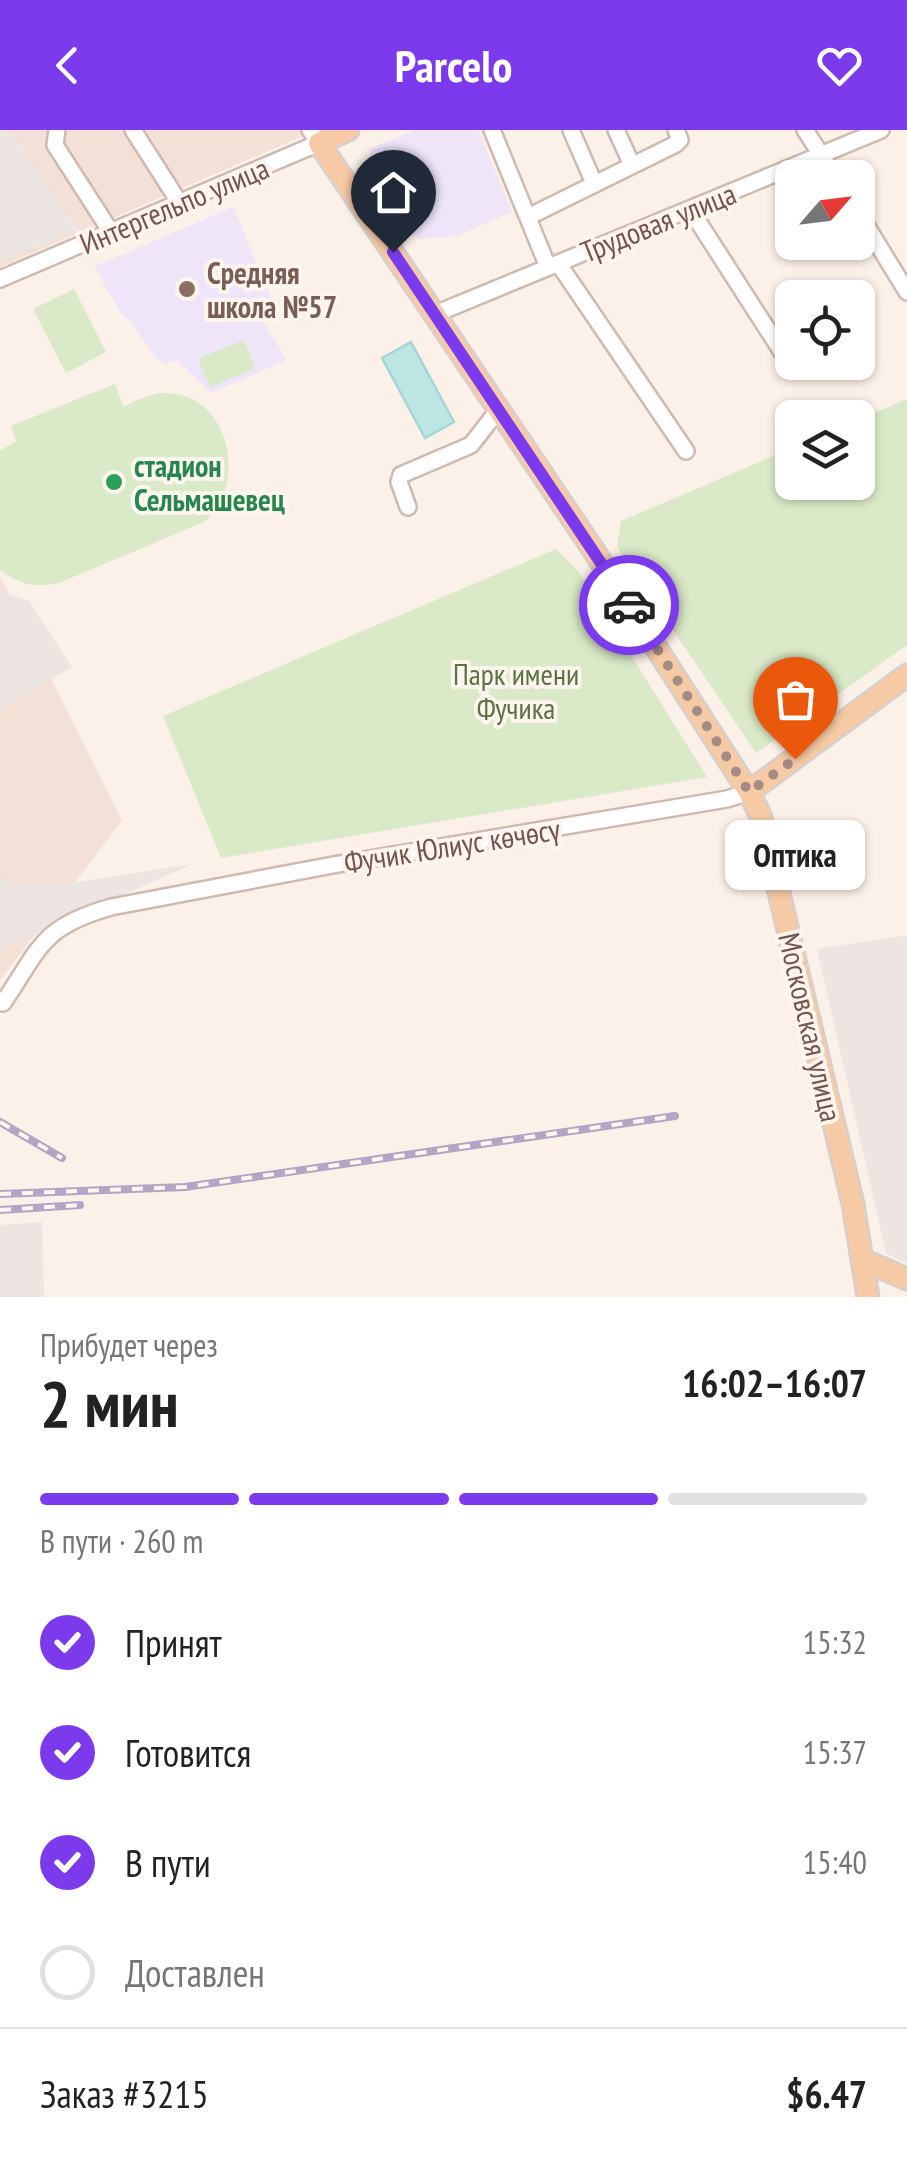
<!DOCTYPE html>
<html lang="ru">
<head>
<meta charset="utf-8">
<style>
  :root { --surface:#fff; --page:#f2f2f2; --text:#222; --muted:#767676; --line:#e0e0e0; --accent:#7c3aed }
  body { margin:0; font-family:"PT Sans Narrow",sans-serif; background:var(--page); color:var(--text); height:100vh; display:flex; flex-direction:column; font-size:38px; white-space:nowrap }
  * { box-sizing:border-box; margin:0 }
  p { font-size:32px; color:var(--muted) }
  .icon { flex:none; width:55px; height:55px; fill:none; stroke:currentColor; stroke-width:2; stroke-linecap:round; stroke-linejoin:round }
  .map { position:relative; height:1167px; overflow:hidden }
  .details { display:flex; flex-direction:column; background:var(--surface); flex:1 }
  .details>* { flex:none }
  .needle { width:65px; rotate:62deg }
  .fabs { position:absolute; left:775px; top:30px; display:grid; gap:20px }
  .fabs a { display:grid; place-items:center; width:100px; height:100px; border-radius:15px; background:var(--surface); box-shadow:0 2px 8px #0004; font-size:50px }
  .pin { position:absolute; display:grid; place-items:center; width:85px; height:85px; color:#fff; margin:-102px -42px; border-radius:50% 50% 50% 0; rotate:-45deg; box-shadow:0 0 10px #0007 }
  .pin .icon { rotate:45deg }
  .courier { position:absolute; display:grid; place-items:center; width:100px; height:100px; margin:-50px; border:8px solid #7c3aed; border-radius:50%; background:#fff; color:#222; box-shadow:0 2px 12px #0007 }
  .bubble { position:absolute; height:70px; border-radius:15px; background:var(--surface); box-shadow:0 2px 8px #0004; font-size:32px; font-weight:600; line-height:70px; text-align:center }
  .summary em { font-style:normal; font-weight:600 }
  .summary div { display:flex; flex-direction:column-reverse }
  .summary { display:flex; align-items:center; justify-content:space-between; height:170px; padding:0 40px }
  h1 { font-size:65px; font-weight:600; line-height:75px }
  .bar { display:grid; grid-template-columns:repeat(4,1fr); gap:15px 10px; align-content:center; height:120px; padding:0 40px }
  .bar i { height:12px; border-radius:8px; background:var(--line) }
  .bar .selected { background:var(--accent) }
  .bar p { grid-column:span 4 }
  .line { display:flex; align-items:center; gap:25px; padding:0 40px; border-top:2px solid var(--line) }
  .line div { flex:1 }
  ol { padding:0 40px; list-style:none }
  li { display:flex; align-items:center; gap:30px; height:110px }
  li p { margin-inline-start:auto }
  li .icon { padding:10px; border-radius:50%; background:var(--accent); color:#fff; stroke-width:4 }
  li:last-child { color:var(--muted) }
  li i { width:55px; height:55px; border:5px solid var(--line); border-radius:50% }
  header { display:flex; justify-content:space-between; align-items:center; height:130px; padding:0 40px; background:var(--accent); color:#fff; font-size:45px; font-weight:600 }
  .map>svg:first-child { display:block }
</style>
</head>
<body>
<header><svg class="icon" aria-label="back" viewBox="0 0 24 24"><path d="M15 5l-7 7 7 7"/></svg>Parcelo<svg class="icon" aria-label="heart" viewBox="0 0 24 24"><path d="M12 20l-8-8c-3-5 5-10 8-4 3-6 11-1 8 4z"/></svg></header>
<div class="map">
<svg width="907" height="1167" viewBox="0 0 907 1167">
  <rect width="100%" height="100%" fill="#fbf1e8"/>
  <!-- residential -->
  <path fill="#f3e1d7" d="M 0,0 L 317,0 L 0,137 Z
    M 0,446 L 122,691 L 0,850 Z"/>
  <!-- industrial -->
  <path fill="#ece5e1" d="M 0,0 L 10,0 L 77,100 L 0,131 Z
    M 0,461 L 29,471 L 72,537 L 0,579 Z
    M 193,734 L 0,819 L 0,746 L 11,754 L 64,754 Z
    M 907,805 L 907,1134 L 886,1123 L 817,819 Z
    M 42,1092 L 44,1167 L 0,1167 L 0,1095 Z"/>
  <!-- education -->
  <path fill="#eee5f8" d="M 416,0 L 478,0 L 512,82 L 457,106 L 419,109 L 400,98 L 369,19 Z
    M 233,77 L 277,182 L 261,189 L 287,230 L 211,263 L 177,230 L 165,234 L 155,227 L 132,193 L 122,185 L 94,137 Z"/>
  <!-- green -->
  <path fill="#dae9c7" d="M 74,159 L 106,222 L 66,243 L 33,179 Z
    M 244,210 L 255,238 L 210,257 L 198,229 Z
    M 115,254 L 123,276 C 137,271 152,262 167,263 C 230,265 249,354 204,392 L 59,453 C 34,458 21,455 0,440 L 0,321 L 16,311 L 11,296 Z
    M 907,269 L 907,515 L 756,623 L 617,417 L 621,391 L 792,318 L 792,352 L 858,352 L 858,290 Z
    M 556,419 L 579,442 L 707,647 L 221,728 L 163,586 Z"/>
  <!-- water -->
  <path fill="#bde5e4" stroke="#a4d6d5" stroke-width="2.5" d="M 411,212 L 454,292 L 425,308 L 382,228 Z"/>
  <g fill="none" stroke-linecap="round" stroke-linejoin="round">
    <!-- minor casing -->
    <g stroke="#cfb9b1" stroke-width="20">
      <path id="minor" d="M 57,0 L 55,15 L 111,102
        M 133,0 L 179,72
        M 492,0 L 548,137
        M 571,0 L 594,53
        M 616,0 L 632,35
        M 805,0 L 836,48
        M 690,79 L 782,222
        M 858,82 L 907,162
        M 534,84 L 676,14 L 680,10 L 676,0
        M 558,133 L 686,321
        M 0,149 L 319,13 L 310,0
        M 435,184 L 881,0
        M 408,377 L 399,352 L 401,345 L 471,315 L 499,279
        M 0,870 L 3,873 C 41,817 41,797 111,777 L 333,735 L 727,669 L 749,662"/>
    </g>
    <!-- major casing -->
    <g stroke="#d8cfcd" stroke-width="25">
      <path id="major" d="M 348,0 L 319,13 L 594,421 L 749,662 L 761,687 L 853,1074 L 868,1167
        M 749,662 L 907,545
        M 863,1130 L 907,1149"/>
    </g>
    <!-- minor -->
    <use href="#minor" stroke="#fff" stroke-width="15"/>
    <!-- major -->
    <use href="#major" stroke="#f6caa4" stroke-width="20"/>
    <!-- rail casing -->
    <g stroke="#b2a6c5" stroke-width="8">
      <path id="rail" d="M 0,992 L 62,1028
        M 0,1064 L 185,1057 L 675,986
        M 0,1080 L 80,1075"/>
    </g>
    <!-- rail -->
    <use href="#rail" stroke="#fef5ef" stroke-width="4" stroke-dasharray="11" stroke-linecap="butt"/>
  </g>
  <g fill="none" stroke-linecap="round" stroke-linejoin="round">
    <!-- done -->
    <path stroke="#a48b83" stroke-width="10" stroke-dasharray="0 18" d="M 629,475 L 749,662 L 795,629"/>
    <!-- route -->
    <path stroke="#7c3aed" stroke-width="12" d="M 393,122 L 629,475"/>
  </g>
  <!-- markers -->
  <circle fill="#8d6e63" stroke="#fef5ef" stroke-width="4" cx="187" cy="159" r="10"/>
  <circle fill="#2e9e5b" stroke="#fef5ef" stroke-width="4" cx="114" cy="352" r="10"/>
  <g text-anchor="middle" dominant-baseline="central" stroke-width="8" stroke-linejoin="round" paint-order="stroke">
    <!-- street labels -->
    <g font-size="30" fill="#75544d" stroke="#fef5ef">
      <text transform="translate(174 75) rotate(-23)">Интергельпо улица</text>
      <text transform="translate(658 92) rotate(-22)">Трудовая улица</text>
      <text transform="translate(452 715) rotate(-9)">Фучик Юлиус көчөсү</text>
      <text transform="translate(811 897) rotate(77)">Московская улица</text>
    </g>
    <!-- education labels -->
    <g font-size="30" font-weight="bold" fill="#785e54" stroke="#fef5ef" text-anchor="start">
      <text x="207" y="142">Средняя<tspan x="207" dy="34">школа №57</tspan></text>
    </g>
    <!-- leisure labels -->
    <g font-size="30" font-weight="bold" fill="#27864d" stroke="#fef5ef" text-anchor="start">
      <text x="134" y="335">стадион<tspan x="134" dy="34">Сельмашевец</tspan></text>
    </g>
    <!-- park labels -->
    <g font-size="30" fill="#597442" stroke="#fef5ef">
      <text x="516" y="543">Парк имени<tspan x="516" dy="34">Фучика</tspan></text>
    </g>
  </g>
</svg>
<div class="fabs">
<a><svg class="needle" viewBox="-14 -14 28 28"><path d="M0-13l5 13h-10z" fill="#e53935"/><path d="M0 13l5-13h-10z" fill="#767676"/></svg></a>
<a><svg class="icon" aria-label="locate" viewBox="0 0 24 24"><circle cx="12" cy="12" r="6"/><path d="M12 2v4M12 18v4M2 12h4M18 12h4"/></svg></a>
<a><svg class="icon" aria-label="layers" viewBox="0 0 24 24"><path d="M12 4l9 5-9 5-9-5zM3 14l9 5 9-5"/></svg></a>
</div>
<div class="pin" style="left:795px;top:629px;background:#ea580c"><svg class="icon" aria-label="bag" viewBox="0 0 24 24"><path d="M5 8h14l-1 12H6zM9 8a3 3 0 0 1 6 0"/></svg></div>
<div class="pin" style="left:393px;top:122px;background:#1f2937"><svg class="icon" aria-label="home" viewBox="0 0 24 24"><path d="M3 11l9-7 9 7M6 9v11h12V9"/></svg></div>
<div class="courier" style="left:629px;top:475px"><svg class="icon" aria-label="car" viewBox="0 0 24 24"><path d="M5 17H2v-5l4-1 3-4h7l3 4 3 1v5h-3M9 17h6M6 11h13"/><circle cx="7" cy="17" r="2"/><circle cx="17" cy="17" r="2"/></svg></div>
<div class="bubble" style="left:725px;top:690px;width:140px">Оптика</div>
</div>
<section class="details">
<div class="summary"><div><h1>2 мин</h1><p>Прибудет через</p></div><em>16:02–16:07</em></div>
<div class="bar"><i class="selected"></i><i class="selected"></i><i class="selected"></i><i></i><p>В пути · 260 m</p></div>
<ol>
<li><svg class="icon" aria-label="check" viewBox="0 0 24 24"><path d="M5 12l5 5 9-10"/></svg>Принят<p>15:32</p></li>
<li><svg class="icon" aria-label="check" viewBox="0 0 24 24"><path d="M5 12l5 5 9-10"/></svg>Готовится<p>15:37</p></li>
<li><svg class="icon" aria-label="check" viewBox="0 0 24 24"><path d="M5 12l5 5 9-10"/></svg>В пути<p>15:40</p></li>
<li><i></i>Доставлен</li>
</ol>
<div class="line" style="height:130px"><div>Заказ #3215</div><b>$6.47</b></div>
</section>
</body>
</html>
